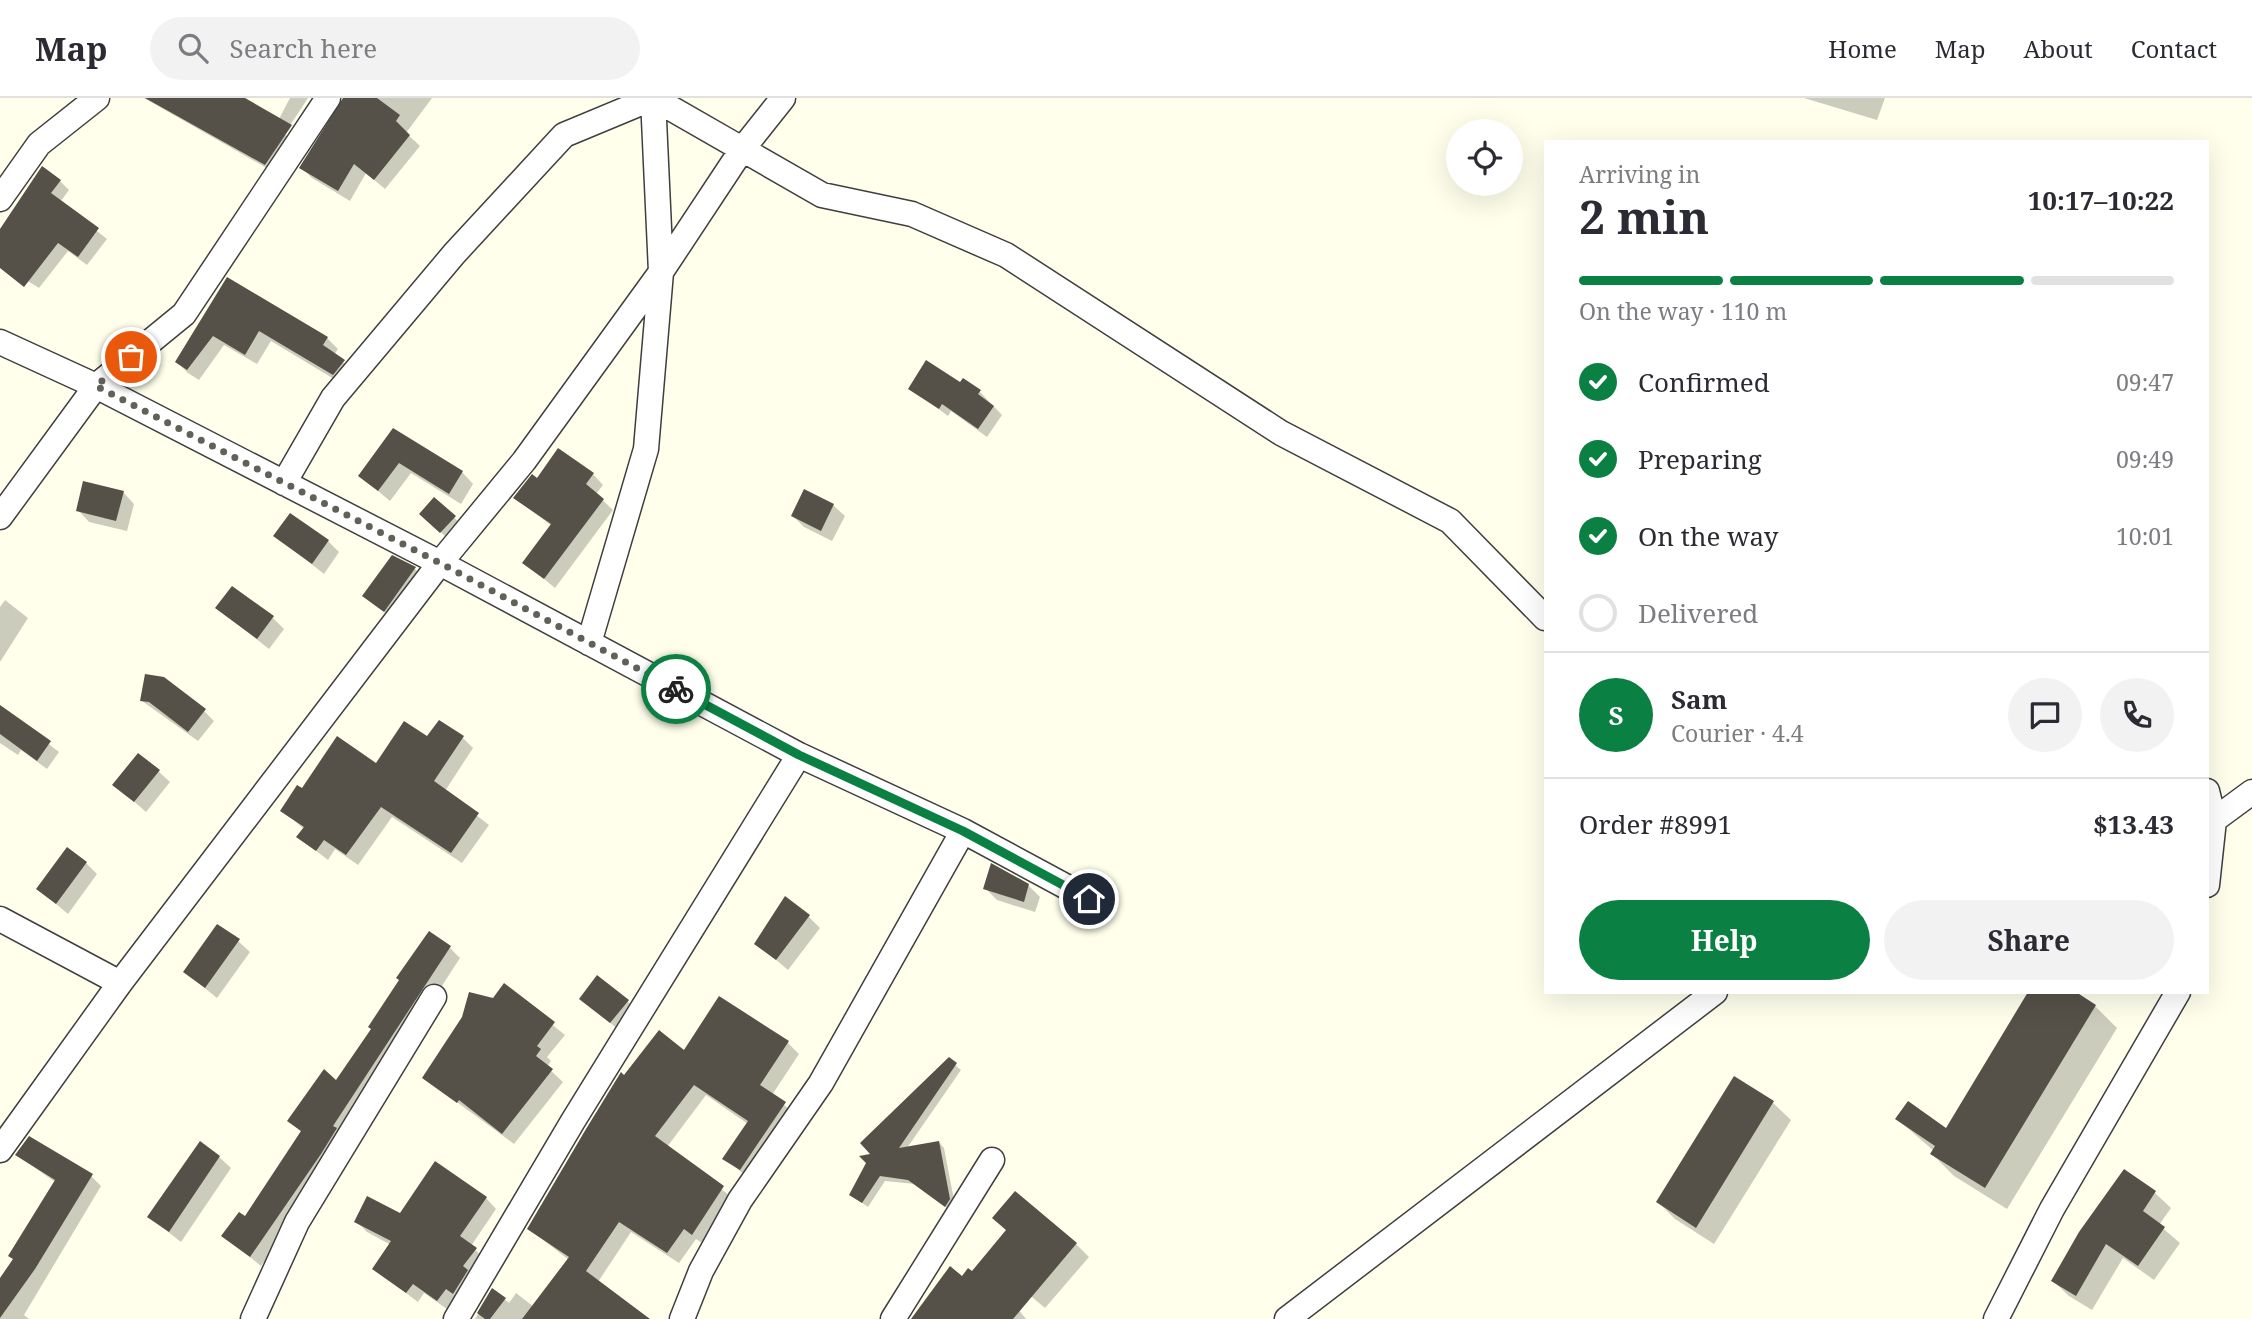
<!DOCTYPE html>
<html lang="en">
<head>
<meta charset="utf-8">
<style>
  :root { --surface:#fff; --page:#f2f2f3; --text:#2b2b33; --muted:#7c7c81; --line:#e1e1e2; --accent:#0b8043 }
  body { margin:0; font-family:"Noto Serif",serif; background:var(--page); color:var(--text); height:100vh; display:flex; flex-direction:column; font-size:26px; white-space:nowrap }
  * { box-sizing:border-box; margin:0 }
  p { font-size:23px; color:var(--muted) }
  .icon { flex:none; width:38px; height:38px; fill:none; stroke:currentColor; stroke-width:2; stroke-linecap:round; stroke-linejoin:round }
  .map { position:relative; flex:1; overflow:hidden }
  .side { position:absolute; left:1544px; top:42px; width:665px; height:854px; display:flex; flex-direction:column; background:var(--surface); border-radius:0px; box-shadow:0 7px 28px #0002 }
  .side>* { flex:none }
  .controls { position:absolute; left:1446px; top:21px; display:grid; gap:14px }
  .controls a { display:grid; place-items:center; width:77px; height:77px; border-radius:50%; background:var(--surface); box-shadow:0 7px 28px #0002; font-size:35px }
  .pin { position:absolute; display:grid; place-items:center; width:60px; height:60px; color:#fff; margin:-30px; border:4px solid #fff; border-radius:50%; box-shadow:0 2px 7px #0007 }
  .courier { position:absolute; display:grid; place-items:center; width:70px; height:70px; margin:-35px; border:5px solid #0b8043; border-radius:50%; background:#fff; color:#222; box-shadow:0 2px 9px #0007 }
  .headline em { font-style:normal; font-weight:700 }
  .headline div { display:flex; flex-direction:column-reverse }
  .headline { display:flex; align-items:center; justify-content:space-between; height:119px; padding:0 35px }
  h1 { font-size:46px; font-weight:700; line-height:52px }
  .bar { display:grid; grid-template-columns:repeat(4,1fr); gap:10px 7px; align-content:center; height:84px; padding:0 35px }
  .bar i { height:9px; border-radius:5px; background:var(--line) }
  .bar .active { background:var(--accent) }
  .bar p { grid-column:span 4 }
  .line { display:flex; align-items:center; gap:18px; padding:0 35px; border-top:2px solid var(--line) }
  .line div { flex:1 }
  .round { display:grid; place-items:center; flex:none; width:74px; height:74px; border-radius:37px; background:var(--page) }
  ol { padding:0 35px; list-style:none }
  li { display:flex; align-items:center; gap:21px; height:77px }
  li p { margin-inline-start:auto }
  li .icon { padding:7px; border-radius:50%; background:var(--accent); color:#fff; stroke-width:4 }
  li:last-child { color:var(--muted) }
  li i { width:38px; height:38px; border:4px solid var(--line); border-radius:50% }
  .button { display:flex; gap:14px; margin-top:auto; padding:14px 35px }
  .button a { flex:1; height:80px; border-radius:42px; background:var(--accent); color:#fff; font-size:28px; font-weight:700; line-height:80px; text-align:center }
  .button a+a { background:var(--page); color:var(--text) }
  header { display:flex; align-items:center; gap:42px; box-sizing:border-box; height:98px; padding:0 35px; background:var(--surface); border-bottom:2px solid var(--line) }
  header strong { font-size:33px }
  nav { display:flex; gap:38px; margin-inline-start:auto; font-size:24px }
  .search { width:490px; height:63px; background:var(--page); display:flex; align-items:center; gap:18px; box-sizing:border-box; padding:0 24px; border-radius:38px; color:var(--muted); font-size:26px }
  .map>svg:first-child { display:block }
</style>
</head>
<body>
<header>
<strong>Map</strong>
<div class="search"><svg class="icon" aria-label="search" viewBox="0 0 24 24"><circle cx="10" cy="10" r="6"/><path d="M15 15l6 6"/></svg>Search here</div>
<nav><a>Home</a><a>Map</a><a>About</a><a>Contact</a></nav>
</header>
<div class="map">
<svg width="2252" height="1221" viewBox="0 0 2252 1221">
  <rect width="100%" height="100%" fill="#ffffec"/>
  <!-- shadow -->
  <path fill="#0003" d="M 144,0 L 242,0 L 279,21 L 290,0 L 308,0 L 289,29 L 285,37 L 287,38 L 312,0 L 331,0 L 277,76 Z
    M 343,0 L 432,0 L 406,35 L 420,48 L 385,91 L 366,75 L 350,103 L 312,80 L 302,70 L 342,8 Z
    M 1804,0 L 1885,0 L 1877,22 Z
    M 60,83 L 69,92 L 60,104 L 107,141 L 87,167 L 68,153 L 39,190 L 0,166 L 0,136 Z
    M 227,181 L 327,240 L 338,251 L 334,257 L 355,274 L 344,287 L 271,243 L 257,266 L 224,247 L 199,282 L 188,275 L 177,264 Z
    M 960,287 L 980,294 L 1002,317 L 987,339 L 951,313 L 948,318 L 910,290 Z
    M 394,332 L 462,374 L 473,386 L 461,406 L 411,375 L 390,403 L 360,378 Z
    M 593,376 L 603,387 L 596,396 L 613,412 L 555,490 L 525,465 L 552,428 L 515,400 L 538,382 Z
    M 123,394 L 134,406 L 127,433 L 89,424 L 78,412 Z
    M 435,402 L 460,425 L 446,439 L 421,416 Z
    M 833,407 L 845,418 L 832,443 L 804,429 L 793,418 Z
    M 276,438 L 328,443 L 339,454 L 324,476 Z
    M 393,459 L 415,471 L 426,482 L 396,524 L 365,497 Z
    M 5,502 L 28,520 L 0,564 L 0,509 Z
    M 217,510 L 273,520 L 284,531 L 269,551 Z
    M 147,578 L 204,613 L 214,623 L 198,643 L 142,603 Z
    M 0,609 L 59,654 L 47,671 L 21,652 L 18,657 L 0,645 Z
    M 462,639 L 473,650 L 445,693 L 489,727 L 462,765 L 392,719 L 358,767 L 335,751 L 328,762 L 298,739 L 304,731 L 282,712 L 303,693 L 377,667 L 428,641 Z
    M 158,673 L 170,684 L 146,714 L 115,687 Z
    M 86,765 L 97,776 L 68,816 L 38,791 Z
    M 1028,787 L 1040,799 L 1035,814 L 997,802 L 985,790 Z
    M 808,818 L 820,830 L 788,872 L 756,845 Z
    M 238,843 L 250,854 L 217,900 L 185,874 Z
    M 450,850 L 460,860 L 343,1040 L 346,1042 L 261,1168 L 224,1138 L 245,1120 L 302,1035 L 290,1023 L 337,984 Z
    M 505,888 L 565,937 L 547,959 L 551,963 L 547,969 L 563,984 L 514,1046 L 424,980 Z
    M 581,900 L 627,903 L 638,913 L 621,934 Z
    M 720,901 L 788,945 L 799,956 L 772,997 L 796,1017 L 752,1083 L 724,1060 L 748,1026 L 706,997 L 667,1049 L 734,1101 L 705,1147 L 696,1141 L 679,1165 L 631,1134 L 598,1184 L 647,1221 L 475,1221 L 492,1192 L 509,1205 L 516,1195 L 534,1209 L 569,1162 L 529,1131 L 624,979 L 684,954 Z
    M 2095,908 L 2117,930 L 2007,1111 L 1954,1078 L 1932,1056 L 1934,1053 L 1897,1021 L 1946,1032 Z
    M 949,962 L 961,972 L 907,1050 L 939,1044 L 944,1050 L 955,1107 L 951,1113 L 915,1086 L 885,1083 L 868,1109 L 851,1097 L 873,1057 Z
    M 1734,981 L 1773,1005 L 1791,1022 L 1714,1146 L 1675,1121 L 1658,1104 Z
    M 17,1057 L 91,1078 L 101,1088 L 24,1217 L 29,1221 L 0,1221 L 0,1181 L 15,1162 L 55,1084 Z
    M 219,1059 L 231,1070 L 181,1144 L 149,1119 Z
    M 2124,1073 L 2155,1095 L 2171,1110 L 2159,1127 L 2180,1145 L 2154,1182 L 2123,1160 L 2092,1212 L 2069,1198 L 2053,1183 Z
    M 486,1100 L 496,1111 L 471,1148 L 486,1162 L 457,1218 L 424,1195 L 418,1204 L 374,1171 L 391,1147 L 367,1134 L 356,1123 Z
    M 1007,1133 L 1076,1146 L 1089,1159 L 1045,1210 L 1026,1194 L 1014,1206 L 1026,1221 L 912,1221 L 972,1176 Z"/>
  <!-- building -->
  <path fill="#555048" d="M 145,0 L 245,0 L 292,27 L 265,67 Z
    M 343,0 L 377,0 L 400,17 L 396,23 L 410,37 L 374,82 L 354,66 L 338,93 L 299,70 Z
    M 42,68 L 61,82 L 51,95 L 99,130 L 78,159 L 58,145 L 24,189 L 0,170 L 0,131 Z
    M 227,179 L 328,239 L 323,247 L 345,262 L 333,277 L 259,233 L 245,257 L 213,238 L 187,272 L 175,264 Z
    M 926,262 L 960,284 L 963,280 L 981,292 L 978,296 L 994,308 L 978,331 L 942,306 L 939,311 L 908,291 Z
    M 393,330 L 463,373 L 449,396 L 399,365 L 378,393 L 358,378 Z
    M 558,350 L 594,375 L 586,386 L 604,401 L 544,481 L 522,465 L 551,426 L 513,400 L 532,376 L 537,380 Z
    M 83,383 L 124,393 L 116,423 L 76,413 Z
    M 804,391 L 834,406 L 821,433 L 791,418 Z
    M 434,399 L 456,418 L 440,435 L 419,416 Z
    M 290,415 L 329,442 L 312,466 L 273,438 Z
    M 392,457 L 416,469 L 384,514 L 362,498 Z
    M 232,488 L 274,518 L 257,541 L 215,510 Z
    M 145,576 L 164,579 L 206,611 L 188,634 L 149,604 L 140,603 Z
    M 0,607 L 51,643 L 37,663 L 0,636 Z
    M 439,622 L 464,638 L 434,683 L 479,715 L 451,755 L 381,709 L 346,757 L 324,742 L 316,753 L 296,739 L 304,729 L 280,713 L 297,687 L 302,690 L 337,638 L 376,665 L 404,623 L 427,638 Z
    M 138,655 L 160,672 L 134,704 L 112,687 Z
    M 67,749 L 87,764 L 56,806 L 36,791 Z
    M 991,765 L 1029,786 L 1024,804 L 983,791 Z
    M 785,798 L 810,817 L 776,862 L 754,846 Z
    M 217,826 L 240,841 L 205,890 L 183,874 Z
    M 429,833 L 451,848 L 333,1028 L 337,1030 L 321,1056 L 250,1159 L 221,1138 L 239,1114 L 245,1118 L 301,1033 L 287,1023 L 324,971 L 336,982 L 371,931 L 368,929 L 399,882 L 396,880 Z
    M 597,877 L 629,902 L 610,925 L 579,901 Z
    M 504,885 L 555,924 L 537,948 L 541,951 L 536,958 L 553,971 L 502,1036 L 459,1002 L 457,1005 L 422,980 L 462,919 L 469,894 L 493,900 Z
    M 2028,894 L 2076,894 L 2096,907 L 1985,1090 L 1930,1056 L 1935,1048 L 1895,1021 L 1908,1003 L 1946,1030 Z
    M 719,898 L 789,943 L 760,987 L 786,1004 L 740,1072 L 722,1061 L 748,1023 L 694,987 L 655,1038 L 724,1088 L 692,1137 L 684,1131 L 667,1155 L 619,1124 L 586,1173 L 650,1221 L 522,1221 L 569,1159 L 527,1131 L 586,1031 L 621,974 L 624,977 L 659,932 L 684,952 Z
    M 949,959 L 957,965 L 899,1050 L 939,1043 L 950,1101 L 945,1109 L 908,1082 L 880,1078 L 862,1105 L 849,1097 L 866,1065 L 859,1058 L 870,1056 L 860,1045 Z
    M 1734,978 L 1774,1003 L 1696,1130 L 1656,1104 Z
    M 29,1038 L 93,1076 L 35,1171 L 0,1220 L 0,1180 L 13,1161 L 8,1158 L 55,1082 L 15,1057 Z
    M 200,1043 L 220,1058 L 169,1134 L 147,1119 Z
    M 435,1063 L 487,1099 L 460,1138 L 477,1150 L 463,1168 L 468,1172 L 453,1196 L 446,1191 L 437,1203 L 413,1186 L 406,1195 L 372,1171 L 391,1143 L 354,1124 L 367,1098 L 400,1115 Z
    M 2124,1071 L 2156,1093 L 2143,1113 L 2165,1129 L 2138,1168 L 2106,1146 L 2076,1198 L 2051,1183 L 2079,1134 Z
    M 1015,1093 L 1077,1145 L 1013,1221 L 911,1221 L 950,1168 L 962,1178 L 968,1170 L 972,1173 L 1006,1132 L 992,1120 Z
    M 492,1190 L 506,1200 L 490,1221 L 485,1221 L 477,1215 Z"/>
  <g fill="none" stroke-linecap="round" stroke-linejoin="round">
    <!-- street casing -->
    <g stroke="#3f3f3f" stroke-width="27">
      <path id="street" d="M 653,0 L 822,97 L 912,116 L 1006,157 L 1281,335 L 1450,423 L 1545,520
        M 0,101 L 39,46 L 97,0
        M 0,244 L 96,288 L 440,465 L 799,657 L 963,733 L 1089,801
        M 284,385 L 333,300 L 454,156 L 564,37 L 653,0
        M 0,419 L 96,288 L 184,216 L 328,0
        M 589,545 L 646,351 L 661,174 L 653,0
        M 2207,693 L 2214,722 L 2207,787
        M 2207,720 L 2214,722 L 2252,694
        M 0,821 L 120,885
        M 0,1052 L 120,885 L 440,465 L 524,363 L 661,174 L 741,53 L 783,0
        M 253,1221 L 297,1124 L 434,899
        M 456,1221 L 573,1023 L 799,657
        M 682,1221 L 701,1173 L 740,1102 L 821,985 L 963,733
        M 893,1221 L 992,1062
        M 1287,1221 L 1715,894
        M 1996,1221 L 2052,1111 L 2178,894"/>
    </g>
    <!-- street -->
    <use href="#street" stroke="#fff" stroke-width="24"/>
  </g>
  <g fill="none" stroke-linecap="round" stroke-linejoin="round">
    <!-- done -->
    <path stroke="#61615a" stroke-width="7" stroke-dasharray="0 12.6" d="M 131,259 L 96,288 L 440,465 L 676,591"/>
    <!-- route -->
    <path stroke="#0b8043" stroke-width="9" d="M 676,591 L 799,657 L 963,733 L 1089,801"/>
  </g>
</svg>
<div class="controls">
<a><svg class="icon" aria-label="locate" viewBox="0 0 24 24"><circle cx="12" cy="12" r="6"/><path d="M12 2v4M12 18v4M2 12h4M18 12h4"/></svg></a>
</div>
<div class="pin" style="left:131px;top:259px;background:#ea580c"><svg class="icon" aria-label="bag" viewBox="0 0 24 24"><path d="M5 8h14l-1 12H6zM9 8a3 3 0 0 1 6 0"/></svg></div>
<div class="pin" style="left:1089px;top:801px;background:#1f2937"><svg class="icon" aria-label="home" viewBox="0 0 24 24"><path d="M3 11l9-7 9 7M6 9v11h12V9"/></svg></div>
<div class="courier" style="left:676px;top:591px"><svg class="icon" aria-label="bike" viewBox="0 0 24 24"><circle cx="6" cy="16" r="4"/><circle cx="18" cy="16" r="4"/><path d="M6 16l4-8h5l3 8M10 8l3 8H6M13 5h3"/></svg></div>
<section class="side">
<div class="headline"><div><h1>2 min</h1><p>Arriving in</p></div><em>10:17–10:22</em></div>
<div class="bar"><i class="active"></i><i class="active"></i><i class="active"></i><i></i><p>On the way · 110 m</p></div>
<ol>
<li><svg class="icon" aria-label="check" viewBox="0 0 24 24"><path d="M5 12l5 5 9-10"/></svg>Confirmed<p>09:47</p></li>
<li><svg class="icon" aria-label="check" viewBox="0 0 24 24"><path d="M5 12l5 5 9-10"/></svg>Preparing<p>09:49</p></li>
<li><svg class="icon" aria-label="check" viewBox="0 0 24 24"><path d="M5 12l5 5 9-10"/></svg>On the way<p>10:01</p></li>
<li><i></i>Delivered</li>
</ol>
<div class="line" style="height:126px"><b class="round" style="background:var(--accent);color:#fff">S</b><div><b>Sam</b><p>Courier · 4.4</p></div><a class="round"><svg class="icon" aria-label="chat" viewBox="0 0 24 24"><path d="M4 5h16v11H9l-5 4z"/></svg></a><a class="round"><svg class="icon" aria-label="phone" viewBox="0 0 24 24"><path d="M5 4h4l2 5-3 2q2 4 5 5l2-3 5 2v4C11 20 4 13 5 4z"/></svg></a></div>
<div class="line" style="height:91px"><div>Order #8991</div><b>$13.43</b></div>
<div class="button"><a>Help</a><a>Share</a></div>
</section>
</div>
</body>
</html>
